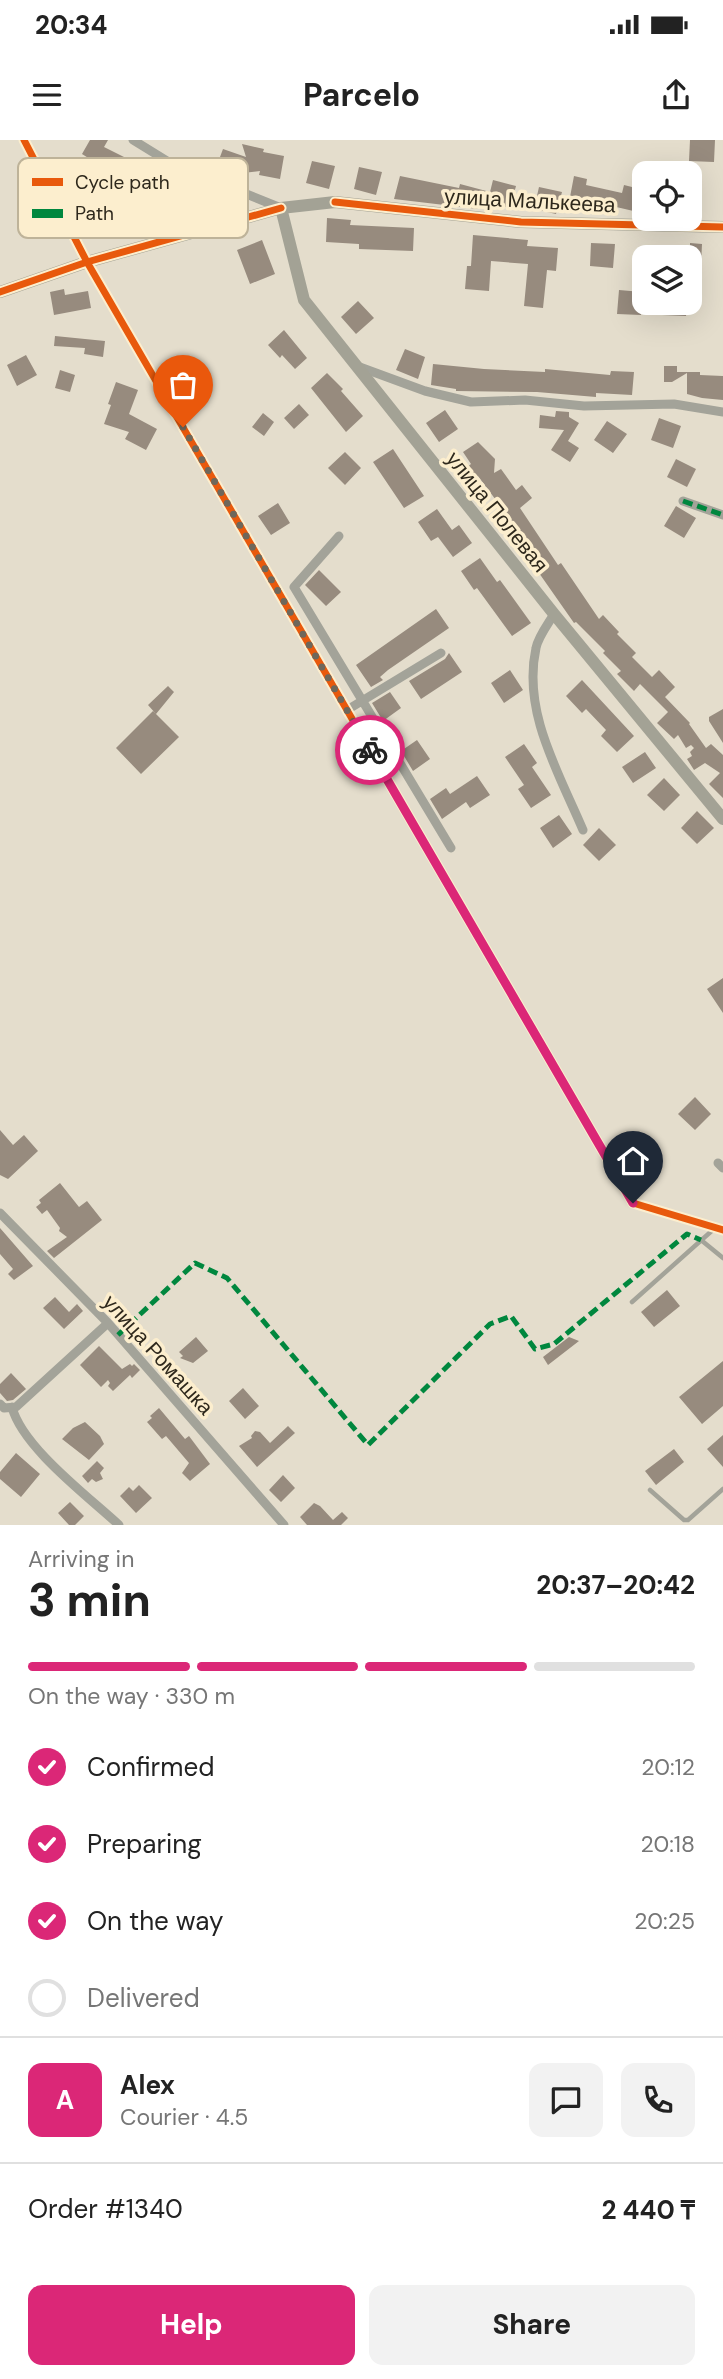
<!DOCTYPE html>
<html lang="en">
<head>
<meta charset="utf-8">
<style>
  :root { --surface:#fff; --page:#f2f2f2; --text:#222; --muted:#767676; --line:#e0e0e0; --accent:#db2777 }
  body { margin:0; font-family:"DM Sans",sans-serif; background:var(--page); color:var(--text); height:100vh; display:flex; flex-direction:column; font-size:26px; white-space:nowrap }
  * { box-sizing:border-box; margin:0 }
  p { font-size:23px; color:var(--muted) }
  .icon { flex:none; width:38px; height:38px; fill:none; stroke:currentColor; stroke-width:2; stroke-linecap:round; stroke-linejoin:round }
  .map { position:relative; height:1385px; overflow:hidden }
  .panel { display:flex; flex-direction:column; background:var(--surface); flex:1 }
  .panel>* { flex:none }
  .buttons { position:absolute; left:632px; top:21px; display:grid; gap:14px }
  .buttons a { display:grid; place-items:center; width:70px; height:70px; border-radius:14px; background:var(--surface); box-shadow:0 7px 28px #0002; font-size:35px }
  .pin { position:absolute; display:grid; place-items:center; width:60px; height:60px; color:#fff; margin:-72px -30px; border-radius:50% 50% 50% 0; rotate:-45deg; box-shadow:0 0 7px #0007 }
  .pin .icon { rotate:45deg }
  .courier { position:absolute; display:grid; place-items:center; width:70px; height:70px; margin:-35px; border:5px solid #db2777; border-radius:50%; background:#fff; color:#222; box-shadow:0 2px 9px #0007 }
  .headline em { font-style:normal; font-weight:700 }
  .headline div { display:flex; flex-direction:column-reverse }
  .headline { display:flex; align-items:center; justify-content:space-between; height:119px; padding:0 28px }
  h1 { font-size:46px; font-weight:700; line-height:52px }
  .bar { display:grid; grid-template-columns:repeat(4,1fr); gap:10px 7px; align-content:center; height:84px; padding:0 28px }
  .bar i { height:9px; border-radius:5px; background:var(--line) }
  .bar .active { background:var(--accent) }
  .bar p { grid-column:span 4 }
  .line { display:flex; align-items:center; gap:18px; padding:0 28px; border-top:2px solid var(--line) }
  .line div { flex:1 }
  .round { display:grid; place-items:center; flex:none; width:74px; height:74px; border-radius:14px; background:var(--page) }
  ol { padding:0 28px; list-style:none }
  li { display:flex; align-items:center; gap:21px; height:77px }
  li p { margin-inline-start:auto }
  li .icon { padding:7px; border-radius:50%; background:var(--accent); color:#fff; stroke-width:4 }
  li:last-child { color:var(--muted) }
  li i { width:38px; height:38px; border:4px solid var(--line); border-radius:50% }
  .cta { display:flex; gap:14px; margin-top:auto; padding:14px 28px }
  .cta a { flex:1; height:80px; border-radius:14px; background:var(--accent); color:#fff; font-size:28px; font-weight:700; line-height:80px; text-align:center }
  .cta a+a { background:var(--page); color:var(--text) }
  .status { display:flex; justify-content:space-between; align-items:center; height:49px; padding:0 35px; background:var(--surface); direction:ltr }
  .status svg { height:19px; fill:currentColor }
  header { display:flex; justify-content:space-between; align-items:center; height:91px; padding:0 28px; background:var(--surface); font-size:32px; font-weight:700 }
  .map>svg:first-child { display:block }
</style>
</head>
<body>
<div class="status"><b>20:34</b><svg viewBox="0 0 49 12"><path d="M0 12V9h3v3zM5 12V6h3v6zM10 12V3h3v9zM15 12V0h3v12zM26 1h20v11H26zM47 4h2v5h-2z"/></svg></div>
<header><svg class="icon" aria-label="menu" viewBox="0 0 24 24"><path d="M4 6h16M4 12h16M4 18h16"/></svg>Parcelo<svg class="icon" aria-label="share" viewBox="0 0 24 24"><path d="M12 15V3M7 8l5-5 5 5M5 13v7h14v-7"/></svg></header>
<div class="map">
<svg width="723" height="1385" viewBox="0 0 723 1385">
  <rect width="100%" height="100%" fill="#e4ddcc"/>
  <!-- building -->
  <path fill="#978b7e" d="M 90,0 L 108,0 L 104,7 L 154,32 L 143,53 L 122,42 L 123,40 L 82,14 Z
    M 690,0 L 715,0 L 714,22 L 689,21 Z
    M 242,4 L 264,9 L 263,12 L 284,16 L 280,39 L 259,35 L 260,31 L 243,33 L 217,25 L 223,9 L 246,17 Z
    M 312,21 L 335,26 L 329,49 L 306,43 Z
    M 359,27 L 382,32 L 376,55 L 354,49 Z
    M 400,36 L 459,48 L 460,44 L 490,52 L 493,40 L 516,46 L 510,68 L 480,61 L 478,69 L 394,59 Z
    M 574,36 L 587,39 L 586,45 L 622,53 L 624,45 L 644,50 L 642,73 L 612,66 L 610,74 L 587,69 L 589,60 L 570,57 Z
    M 539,47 L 562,52 L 556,74 L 534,69 Z
    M 327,78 L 351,80 L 350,85 L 414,88 L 413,111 L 359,109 L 359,104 L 326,102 Z
    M 473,95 L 528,100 L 527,106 L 558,108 L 556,131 L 547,130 L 543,168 L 524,166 L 528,124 L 491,121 L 489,151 L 465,149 L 467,126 L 471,126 Z
    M 262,100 L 275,134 L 250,144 L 237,110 Z
    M 591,103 L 615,104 L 613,128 L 590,126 Z
    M 690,103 L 702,104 L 700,146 L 690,146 Z
    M 64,149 L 65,155 L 88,151 L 91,168 L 54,175 L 50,152 Z
    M 619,150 L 642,152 L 641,175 L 617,174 Z
    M 358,161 L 374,178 L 356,194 L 341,177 Z
    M 663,163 L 687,163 L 686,176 L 662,175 Z
    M 284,190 L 307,218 L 295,229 L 282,215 L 280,218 L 268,205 Z
    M 55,196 L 105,201 L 103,217 L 84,214 L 85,208 L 54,206 Z
    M 405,209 L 425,217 L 418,239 L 396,230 Z
    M 26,215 L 37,235 L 17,246 L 7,225 Z
    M 433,224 L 484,229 L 545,232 L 545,229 L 610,235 L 611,231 L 634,232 L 632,255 L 596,253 L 596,257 L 537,252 L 456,251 L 456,249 L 431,245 Z
    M 664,226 L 677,226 L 677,232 L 700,232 L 700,235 L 723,236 L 723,260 L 702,258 L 687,254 L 687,233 L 672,242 L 664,242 Z
    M 60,230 L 75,235 L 70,252 L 55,248 Z
    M 327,233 L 343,249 L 341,251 L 363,276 L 346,292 L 311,248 Z
    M 116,242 L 138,250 L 129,274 L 157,289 L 146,310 L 125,299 L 129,292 L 104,284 L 111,265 L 108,264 Z
    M 299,264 L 309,275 L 294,289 L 284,278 Z
    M 445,270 L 458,289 L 439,302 L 426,283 Z
    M 556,271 L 569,272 L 569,277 L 579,283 L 568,301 L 579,308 L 570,322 L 551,310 L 564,290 L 539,288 L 540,275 L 555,277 Z
    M 263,273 L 274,282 L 264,296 L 252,287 Z
    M 659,278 L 681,286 L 673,308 L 651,300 Z
    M 607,281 L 627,294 L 613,313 L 594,300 Z
    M 478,302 L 495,319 L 494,333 L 501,329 L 516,350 L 522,345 L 532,358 L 520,368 L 558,425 L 561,423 L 599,479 L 603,475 L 619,492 L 617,494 L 636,513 L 632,517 L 652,537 L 659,530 L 675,547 L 665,557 L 690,583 L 689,584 L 706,608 L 711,604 L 723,615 L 723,658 L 709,644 L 720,633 L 705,623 L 694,630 L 687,619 L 692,616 L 690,612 L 694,608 L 691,605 L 686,608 L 678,595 L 674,599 L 657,583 L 668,572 L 640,544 L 634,551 L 617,534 L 621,531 L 603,513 L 605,511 L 576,482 L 574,483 L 539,433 L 537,434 L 509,392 L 516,387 L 478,336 L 470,342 L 462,331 L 471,324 L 463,312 Z
    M 393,309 L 424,356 L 404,368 L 373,322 Z
    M 345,312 L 361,328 L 345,345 L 328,328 Z
    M 676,319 L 696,329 L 687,347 L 667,337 Z
    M 278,363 L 290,383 L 271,395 L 258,376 Z
    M 676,366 L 696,378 L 684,398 L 664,386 Z
    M 437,369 L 452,390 L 459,385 L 472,403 L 453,417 L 438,397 L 431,401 L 418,382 Z
    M 480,418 L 497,442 L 500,440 L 531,483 L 512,496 L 477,448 L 474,450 L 461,431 Z
    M 319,430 L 341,452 L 326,466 L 305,445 Z
    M 436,469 L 449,488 L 388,530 L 380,537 L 383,540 L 371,547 L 356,525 Z
    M 449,513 L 462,532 L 421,559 L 409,541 L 445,519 Z
    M 510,530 L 523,550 L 504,563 L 491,543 Z
    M 582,540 L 634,596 L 617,612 L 601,596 L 606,590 L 586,569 L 582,573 L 566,556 Z
    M 168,546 L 174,552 L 156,574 L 148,565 Z
    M 390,552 L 401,568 L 383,581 L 372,563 Z
    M 723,569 L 723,603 L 709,581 L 709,577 Z
    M 153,571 L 179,597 L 141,634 L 116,608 Z
    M 417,600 L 430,619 L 413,631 L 401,611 Z
    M 524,604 L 537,623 L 532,627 L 551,655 L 531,668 L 518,649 L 524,645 L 505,617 Z
    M 645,612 L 656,628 L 633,643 L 622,627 Z
    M 477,636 L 490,655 L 470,668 L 466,662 L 442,679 L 430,659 L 446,648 L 450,654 Z
    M 664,638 L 680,655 L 664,671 L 647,655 Z
    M 697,671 L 714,688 L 697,704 L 681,688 Z
    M 559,675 L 572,694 L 553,708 L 540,688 Z
    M 599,688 L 616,705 L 599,721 L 583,705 Z
    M 723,838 L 723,873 L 707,849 Z
    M 695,957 L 711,974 L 695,990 L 678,974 Z
    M 0,990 L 13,1005 L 24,995 L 38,1011 L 8,1039 L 0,1035 Z
    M 60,1043 L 79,1067 L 87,1061 L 102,1080 L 54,1118 L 47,1111 L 67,1097 L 59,1091 L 60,1088 L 47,1070 L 42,1074 L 36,1067 L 41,1063 L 39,1060 Z
    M 0,1088 L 33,1126 L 14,1140 L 8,1134 L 13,1129 L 0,1114 Z
    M 667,1150 L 680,1166 L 654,1187 L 641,1172 Z
    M 55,1157 L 69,1172 L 77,1164 L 83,1171 L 64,1189 L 43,1168 Z
    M 196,1197 L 208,1211 L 193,1223 L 180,1218 L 183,1216 L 179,1212 Z
    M 569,1197 L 579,1201 L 548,1225 L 543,1217 Z
    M 99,1206 L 122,1229 L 130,1224 L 132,1226 L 134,1224 L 140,1230 L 132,1238 L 130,1235 L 113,1251 L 108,1246 L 110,1243 L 108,1240 L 101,1247 L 80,1225 Z
    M 723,1221 L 723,1266 L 702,1284 L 679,1257 Z
    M 11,1233 L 26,1249 L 13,1260 L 7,1261 L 0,1253 L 0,1244 Z
    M 243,1248 L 259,1266 L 245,1279 L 229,1261 Z
    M 159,1268 L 185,1299 L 189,1296 L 210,1324 L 190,1341 L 182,1333 L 189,1323 L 166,1296 L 162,1299 L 147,1282 L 152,1278 L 150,1276 Z
    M 85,1282 L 100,1296 L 104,1304 L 89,1320 L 62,1299 L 73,1288 Z
    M 288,1286 L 295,1293 L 257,1327 L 239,1306 L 252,1298 L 251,1296 L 255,1291 L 260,1292 L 270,1303 Z
    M 723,1295 L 723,1327 L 707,1309 Z
    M 674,1309 L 684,1322 L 656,1345 L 645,1331 Z
    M 16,1313 L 40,1334 L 21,1357 L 0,1339 L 0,1332 Z
    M 97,1321 L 104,1328 L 100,1333 L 103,1339 L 96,1342 L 92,1339 L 88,1343 L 82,1336 Z
    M 283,1335 L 295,1348 L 281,1362 L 269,1350 Z
    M 139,1345 L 152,1358 L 136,1373 L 120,1356 L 129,1347 L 133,1351 Z
    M 70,1362 L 84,1376 L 75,1385 L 69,1385 L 58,1373 Z
    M 314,1363 L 320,1366 L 333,1380 L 342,1372 L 348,1378 L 341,1385 L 307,1385 L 300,1377 Z"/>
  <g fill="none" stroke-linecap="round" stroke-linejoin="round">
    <!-- lane -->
    <path stroke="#a3a399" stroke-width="4.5" d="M 701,1100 L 723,1118
      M 632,1162 L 715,1088
      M 650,1350 L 684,1380 L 688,1380 L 723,1349"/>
    <!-- street -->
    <path stroke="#a3a399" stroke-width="9" d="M 24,0 L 87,122 L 633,1063 L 723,1090
      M 133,0 L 172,24 L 281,68
      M 357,226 L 425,251 L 471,262 L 525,260 L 584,266 L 674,264 L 723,272
      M 683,361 L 723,375
      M 339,396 L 294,447 L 451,708
      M 554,474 C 548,484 538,497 536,508 C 522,572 559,633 583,690
      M 347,570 L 441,513
      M 718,1023 L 723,1028
      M 0,1073 L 108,1183 L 284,1385
      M 0,1264 L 4,1268 L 16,1267 L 108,1183
      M 12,1267 C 22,1307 89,1357 119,1385"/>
    <!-- secondary -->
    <path stroke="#a3a295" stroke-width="12" d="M 281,68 L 304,160 L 554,474 L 723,679
      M 0,152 L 87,122 L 281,68 L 335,62 L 521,82 L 723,87"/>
    <!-- quiet -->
    <path stroke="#00873e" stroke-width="5" stroke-dasharray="10 5" stroke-linecap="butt" d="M 683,361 L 723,375
      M 118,1195 L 195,1123 L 227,1138 L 368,1305 L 490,1184 L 511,1176 L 535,1209 L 554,1204 L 687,1094 L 701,1100"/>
    <!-- cycleway casing -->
    <g stroke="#fceece" stroke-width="11">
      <path id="cycleway" d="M 24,0 L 87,122 L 633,1063 L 723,1090
        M 335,62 L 521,82 L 723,87
        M 0,152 L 87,122 L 281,68"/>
    </g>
    <!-- cycleway -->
    <use href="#cycleway" stroke="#e8590c" stroke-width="7"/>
  </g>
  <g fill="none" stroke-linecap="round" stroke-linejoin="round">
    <!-- done -->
    <path stroke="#6e675a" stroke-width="7" stroke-dasharray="0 12.6" d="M 183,287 L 370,610"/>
    <!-- route -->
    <path stroke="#db2777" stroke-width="9" d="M 370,610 L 633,1063"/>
  </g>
  <g text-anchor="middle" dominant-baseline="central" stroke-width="7" stroke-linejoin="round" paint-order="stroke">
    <!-- street labels -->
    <g font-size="21" fill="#2e281c" stroke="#fceece">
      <text transform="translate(530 61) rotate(3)">улица Малькеева</text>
      <text transform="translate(497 372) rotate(51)">улица Полевая</text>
      <text transform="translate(158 1215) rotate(48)">улица Ромашка</text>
    </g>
  </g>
  <!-- legend -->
  <rect x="18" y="18" width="230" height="80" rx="10" fill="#fceece" stroke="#beb399" stroke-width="2"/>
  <rect x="32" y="38" width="31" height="8" fill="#e8590c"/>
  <rect x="32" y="69" width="31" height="9" fill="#00873e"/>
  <g font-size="19" fill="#2e281c">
    <text x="75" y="49">Cycle path</text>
    <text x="75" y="80">Path</text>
  </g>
</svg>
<div class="buttons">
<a><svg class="icon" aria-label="locate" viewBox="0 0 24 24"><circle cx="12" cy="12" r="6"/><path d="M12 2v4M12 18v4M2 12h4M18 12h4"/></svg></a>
<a><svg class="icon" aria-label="layers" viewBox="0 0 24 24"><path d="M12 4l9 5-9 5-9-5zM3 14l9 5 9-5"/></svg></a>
</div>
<div class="pin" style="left:183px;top:287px;background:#ea580c"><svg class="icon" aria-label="bag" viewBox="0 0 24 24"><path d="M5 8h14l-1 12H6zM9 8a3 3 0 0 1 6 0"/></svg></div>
<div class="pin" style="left:633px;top:1063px;background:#1f2937"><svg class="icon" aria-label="home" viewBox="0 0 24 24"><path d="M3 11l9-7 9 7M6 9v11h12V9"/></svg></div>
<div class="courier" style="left:370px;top:610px"><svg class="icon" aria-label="bike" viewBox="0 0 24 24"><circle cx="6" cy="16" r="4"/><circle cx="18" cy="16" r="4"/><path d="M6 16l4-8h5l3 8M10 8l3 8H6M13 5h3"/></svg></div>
</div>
<section class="panel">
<div class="headline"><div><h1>3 min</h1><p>Arriving in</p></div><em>20:37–20:42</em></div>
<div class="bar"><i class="active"></i><i class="active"></i><i class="active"></i><i></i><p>On the way · 330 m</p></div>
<ol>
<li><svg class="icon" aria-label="check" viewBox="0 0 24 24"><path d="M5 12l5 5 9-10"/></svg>Confirmed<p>20:12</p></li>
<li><svg class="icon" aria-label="check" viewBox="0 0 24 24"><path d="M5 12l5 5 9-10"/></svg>Preparing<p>20:18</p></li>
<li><svg class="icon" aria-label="check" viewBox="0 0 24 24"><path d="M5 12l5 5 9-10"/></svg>On the way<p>20:25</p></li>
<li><i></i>Delivered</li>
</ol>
<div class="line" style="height:126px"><b class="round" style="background:var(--accent);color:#fff">A</b><div><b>Alex</b><p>Courier · 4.5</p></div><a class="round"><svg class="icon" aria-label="chat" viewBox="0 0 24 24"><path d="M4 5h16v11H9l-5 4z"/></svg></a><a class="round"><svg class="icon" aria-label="phone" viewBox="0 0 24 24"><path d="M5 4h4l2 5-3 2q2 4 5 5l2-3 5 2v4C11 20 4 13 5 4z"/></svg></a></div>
<div class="line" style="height:91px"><div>Order #1340</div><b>2 440 ₸</b></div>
<div class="cta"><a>Help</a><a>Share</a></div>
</section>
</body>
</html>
